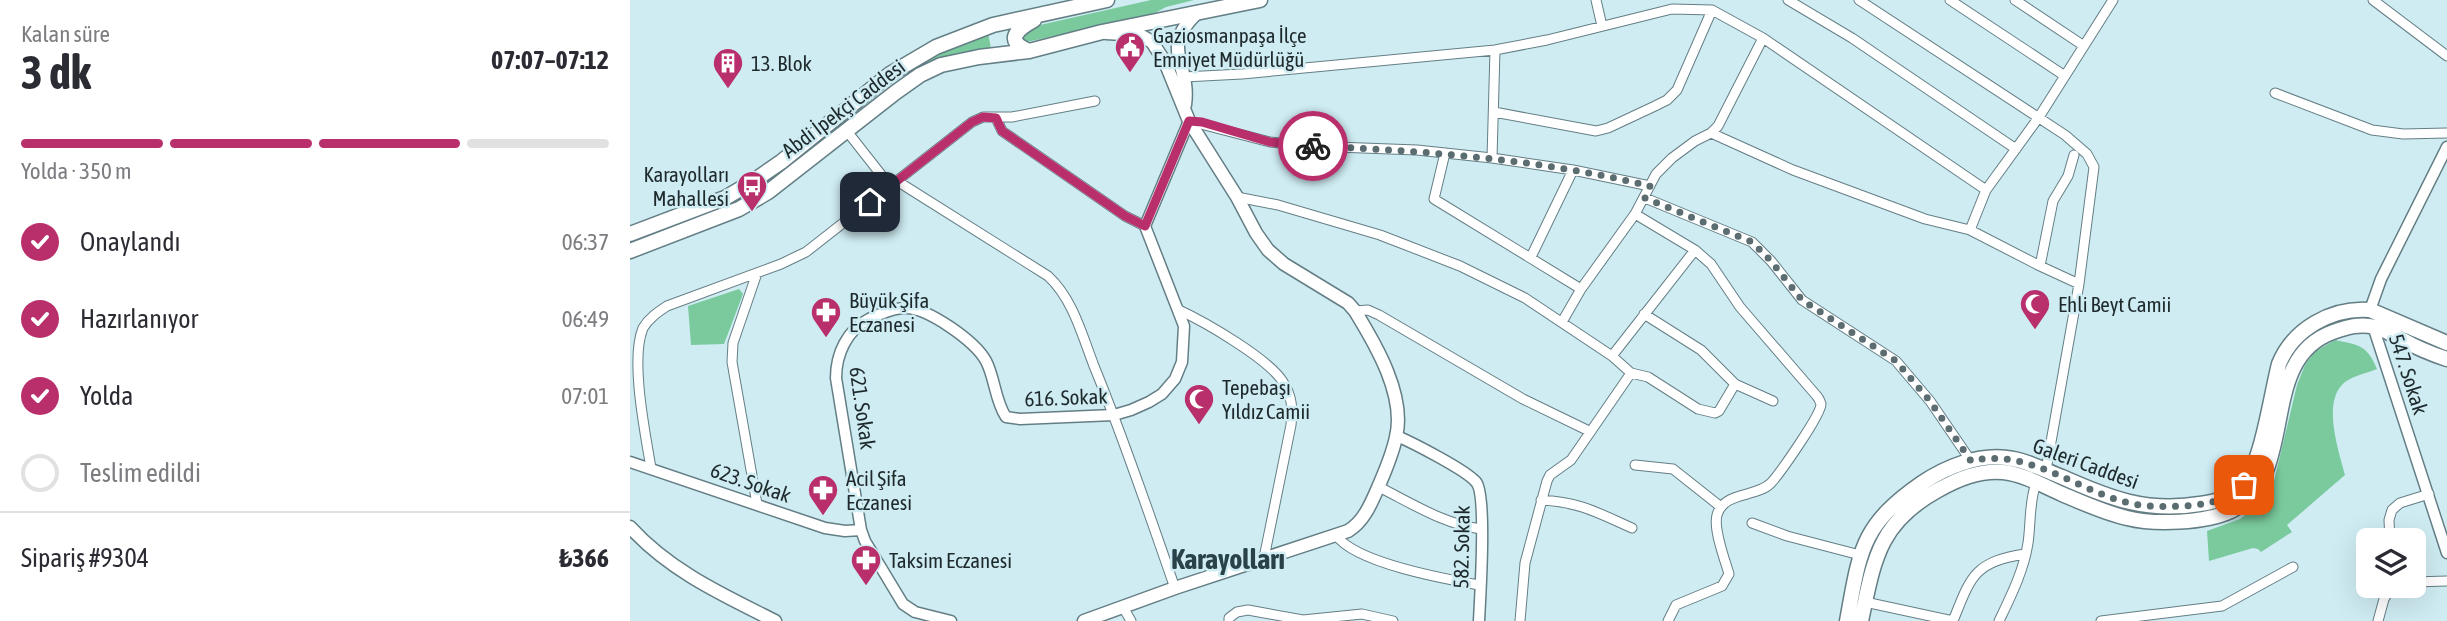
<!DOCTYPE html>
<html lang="tr">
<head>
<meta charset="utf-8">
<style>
  :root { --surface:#fff; --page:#f2f2f3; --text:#2b2b33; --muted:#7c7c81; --line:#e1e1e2; --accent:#b92f6b }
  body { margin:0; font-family:"Asap Condensed",sans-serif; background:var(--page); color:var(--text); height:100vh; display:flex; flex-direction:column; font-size:26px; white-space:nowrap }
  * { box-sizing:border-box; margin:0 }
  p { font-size:23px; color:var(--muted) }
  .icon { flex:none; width:38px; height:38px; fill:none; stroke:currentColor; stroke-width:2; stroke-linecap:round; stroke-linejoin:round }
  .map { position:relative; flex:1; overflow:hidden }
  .panel { display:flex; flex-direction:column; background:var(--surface); width:630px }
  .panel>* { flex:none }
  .tools { position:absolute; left:1726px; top:528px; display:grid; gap:14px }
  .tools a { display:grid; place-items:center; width:70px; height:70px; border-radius:10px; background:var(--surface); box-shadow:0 7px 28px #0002; font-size:35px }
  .pin { position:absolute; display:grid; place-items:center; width:60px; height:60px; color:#fff; margin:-30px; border-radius:14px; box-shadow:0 4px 10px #0006 }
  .courier { position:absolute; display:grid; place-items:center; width:70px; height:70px; margin:-35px; border:5px solid #b92f6b; border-radius:50%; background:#fff; color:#222; box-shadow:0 2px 9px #0007 }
  .summary em { font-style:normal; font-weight:700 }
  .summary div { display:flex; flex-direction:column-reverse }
  .summary { display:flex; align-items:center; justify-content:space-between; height:119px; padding:0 21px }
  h1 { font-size:46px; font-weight:700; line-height:52px }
  .bar { display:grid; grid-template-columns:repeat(4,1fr); gap:10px 7px; align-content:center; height:84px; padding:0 21px }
  .bar i { height:9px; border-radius:5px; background:var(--line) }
  .bar .active { background:var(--accent) }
  .bar p { grid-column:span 4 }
  .line { display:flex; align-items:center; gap:18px; padding:0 21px; border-top:2px solid var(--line) }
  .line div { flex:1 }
  ol { padding:0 21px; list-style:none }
  li { display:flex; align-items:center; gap:21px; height:77px }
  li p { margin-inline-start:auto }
  li .icon { padding:7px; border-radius:50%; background:var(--accent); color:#fff; stroke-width:4 }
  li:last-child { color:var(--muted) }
  li i { width:38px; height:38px; border:4px solid var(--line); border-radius:50% }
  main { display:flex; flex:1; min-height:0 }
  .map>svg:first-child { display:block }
</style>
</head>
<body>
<main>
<section class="panel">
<div class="summary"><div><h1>3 dk</h1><p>Kalan süre</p></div><em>07:07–07:12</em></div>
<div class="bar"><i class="active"></i><i class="active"></i><i class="active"></i><i></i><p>Yolda · 350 m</p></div>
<ol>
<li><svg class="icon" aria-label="check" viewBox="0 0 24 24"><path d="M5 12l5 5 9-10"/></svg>Onaylandı<p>06:37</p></li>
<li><svg class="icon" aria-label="check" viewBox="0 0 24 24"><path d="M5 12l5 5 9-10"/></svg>Hazırlanıyor<p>06:49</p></li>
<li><svg class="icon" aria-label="check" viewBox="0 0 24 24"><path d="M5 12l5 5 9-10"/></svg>Yolda<p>07:01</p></li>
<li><i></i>Teslim edildi</li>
</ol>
<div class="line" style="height:91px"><div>Sipariş #9304</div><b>₺366</b></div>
</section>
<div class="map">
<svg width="1817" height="621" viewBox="0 0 1817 621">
  <rect width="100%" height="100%" fill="#cfecf3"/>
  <!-- green -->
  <path fill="#7aca9d" d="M 521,0 L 564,0 L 536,7 L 523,14 L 397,42 L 394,39 L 393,35 L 401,27 Z
    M 358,33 L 361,48 C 328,53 298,60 269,77 L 132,187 L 130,184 L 288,61 Z
    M 109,289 L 113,294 L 94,344 L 61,345 L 58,306 Z
    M 1705,340 C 1729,345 1737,345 1747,369 C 1737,373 1723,376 1715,382 C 1691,401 1709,451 1715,475 L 1657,525 L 1662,532 L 1631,552 L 1628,549 L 1623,548 L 1579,561 L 1577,531 L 1610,519 L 1633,500 L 1644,481 L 1667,385 L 1675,365 L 1684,352 Z"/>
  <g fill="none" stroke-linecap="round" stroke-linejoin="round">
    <!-- minor casing -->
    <g stroke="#647e85" stroke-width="11">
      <path id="minor" d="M 966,0 L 972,26
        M 1158,0 L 1222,38 L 1386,149
        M 1229,0 L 1435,135 L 1457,154 L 1464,167 L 1449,284 L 1416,470
        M 1320,0 L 1435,76
        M 1385,0 L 1454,46
        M 1743,0 L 1817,56
        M 554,77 L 612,74 L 865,50 L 917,40 L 1042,9 L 1082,10 L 1133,38 L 1356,190
        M 1645,93 L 1742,130 L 1773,134 L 1817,133
        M 864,112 L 966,131 L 978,128 L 1025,106 L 1037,100 L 1047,90 L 1082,10
        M 366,118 L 372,131 L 495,216 L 515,226
        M 559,121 L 640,142 L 679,146 L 787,150 L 862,158 L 943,170 L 1020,186
        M 216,130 L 260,186
        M 1081,133 L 1163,170 L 1295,219 L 1340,230 L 1410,266 L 1449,284
        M 815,153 L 804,199 L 951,289
        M 862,158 L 865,50
        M 267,181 L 418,276 C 443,299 452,335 464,366 C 494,439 519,514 545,588
        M 607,197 L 648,205 L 750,235 L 830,266 L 895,298 L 982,356 L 1001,373 L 1018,377 L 1068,409 L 1085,413 L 1089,411 L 1105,384
        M 1015,198 L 1122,242 L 1141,261 L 1172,300 L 1266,361 L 1300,401 L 1341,461
        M 1005,214 L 1065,250 L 1081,264 L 1110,307 L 1186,395 C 1188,397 1190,401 1191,404 C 1191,415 1150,473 1141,483 C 1126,498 1094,491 1087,515 C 1083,529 1095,560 1099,574 L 1092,586 L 1046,605 L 1038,621
        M 1340,230 L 1356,190 L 1409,117 L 1483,0
        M 901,257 L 943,170
        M 1410,266 L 1423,201 L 1438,176 L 1444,155
        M 127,273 L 103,343 L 102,362 L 127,504
        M 549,310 C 575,322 639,359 653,382 C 662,396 663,409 661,425 L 634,558
        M 725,311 L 738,310 L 749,315 L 893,399 L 959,431
        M 1014,314 L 1071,350 L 1105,384 L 1143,401
        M 932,322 L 951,289 L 1005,214 L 1026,174 L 1042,158 L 1065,141 L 1081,133 L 1088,126 L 1133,38
        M 982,356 L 1065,250
        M 1005,465 L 1043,469 L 1091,507
        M 21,468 C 15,432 0,359 13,328 C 19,318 28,312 37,306 L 151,264 L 176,252 L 342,122 L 353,117 L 382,117 L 465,101
        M 749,487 C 781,503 815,525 852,529
        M 911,500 C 950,502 968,513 1002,528
        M 1122,523 L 1157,536 L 1230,555
        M 706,535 C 725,563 815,579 849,585
        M 1760,541 L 1759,520 L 1762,510 L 1770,503 L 1799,494
        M 1783,582 L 1817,581
        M 1235,602 L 1323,621
        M 493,607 L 501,621
        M 599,621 L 599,618 L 607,612 L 618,610 L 673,620 L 732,614 L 763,621
        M 890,621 L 895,563 L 917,481 L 920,475 L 941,460 L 1001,373
        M 1323,621 C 1341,576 1344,562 1395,554
        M 1369,621 C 1381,596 1394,570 1398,543 C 1401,523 1399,502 1406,483
        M 1471,621 L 1592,606 L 1663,567
        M 1748,621 L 1754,599 L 1762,586"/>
    </g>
    <!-- tertiary casing -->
    <g stroke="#647e85" stroke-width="13">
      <path id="tertiary" d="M 1740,310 L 1751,279 L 1817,147
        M 1743,326 L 1817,553
        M 767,436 C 783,443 836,470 846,482 C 857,494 850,599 849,621
        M 0,462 L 195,528 L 215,531 L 231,530
        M 321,621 L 285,612 L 273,604 L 235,541 L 231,530 L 206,378 C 206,354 217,330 239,319 C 250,314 263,308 276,308 C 298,308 345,341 356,361 C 365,378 365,401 376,417 L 390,419 L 484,415 L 501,410 L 519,402 L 532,394 L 545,379 L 552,362 L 554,326 L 515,226 L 559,121"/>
    </g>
    <!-- secondary casing -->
    <g stroke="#647e85" stroke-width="15">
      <path id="secondary" d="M 555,105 C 561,62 528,49 568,12
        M 0,527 C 40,571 93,595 145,621
        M 454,621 L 545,588 L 718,531 C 735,521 742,501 750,483 C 756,469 763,452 766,437 C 776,396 746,345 725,311 L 718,303 L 654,264 L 638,250 L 626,233 L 607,197 L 559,121 L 535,62 L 522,42 L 510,35 L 476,33"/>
    </g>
    <!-- primary casing -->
    <g stroke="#647e85" stroke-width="17">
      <path id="primary" d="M 399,51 C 373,40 388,29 404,20
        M 0,234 L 95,198 L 122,182 L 151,162 L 260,74 L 306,47 L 363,25 L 477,0
        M 0,251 L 109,209 L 138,192 L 266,92 L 290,75 L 311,65 L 349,57 L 399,51 L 472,32 L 630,0
        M 1217,621 C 1230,551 1230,526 1292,483 C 1316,467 1348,454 1377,458 C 1396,460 1414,470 1432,477 C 1479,498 1517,513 1570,504 C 1585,502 1602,498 1613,485 C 1632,463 1641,395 1649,364 C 1663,329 1702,307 1740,310 L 1817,343
        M 1231,621 C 1244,560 1248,523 1308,490 C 1328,479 1349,470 1373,472 C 1393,474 1414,486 1432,494 C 1453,503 1475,513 1497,518 C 1525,525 1575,523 1601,511 C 1671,476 1625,360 1703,332 C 1717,327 1730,323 1745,327 C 1754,329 1764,336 1773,340 C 1787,348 1802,354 1817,359"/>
    </g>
    <!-- minor -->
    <use href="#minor" stroke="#fff" stroke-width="9"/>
    <!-- tertiary -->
    <use href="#tertiary" stroke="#fff" stroke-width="10"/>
    <!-- secondary -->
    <use href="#secondary" stroke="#fff" stroke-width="12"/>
    <!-- primary -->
    <use href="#primary" stroke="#fff" stroke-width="14"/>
  </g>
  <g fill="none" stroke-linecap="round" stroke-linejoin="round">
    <!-- done -->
    <path stroke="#5c6d72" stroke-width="7" stroke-dasharray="0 12.6" d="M 683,146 C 796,151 909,159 1020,186 L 1015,198 L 1122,242 L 1141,261 L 1172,300 L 1266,361 L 1300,401 L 1341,461 C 1397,448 1443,488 1495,502 C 1514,507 1534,507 1554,506 C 1576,505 1597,500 1614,485"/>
    <!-- route -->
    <path stroke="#b92f6b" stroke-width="9" d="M 240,202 L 342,122 L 353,117 L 366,118 L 372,131 L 495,216 L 515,226 L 559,121 L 572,122 L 640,142 L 683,146"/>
  </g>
  <!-- icons -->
  <defs>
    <g id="civic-pin" transform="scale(1.575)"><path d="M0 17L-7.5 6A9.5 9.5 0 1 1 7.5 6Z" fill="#b92f6b" stroke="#cfecf3"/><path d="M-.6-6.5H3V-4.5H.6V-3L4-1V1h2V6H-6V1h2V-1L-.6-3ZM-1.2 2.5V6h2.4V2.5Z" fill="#fff"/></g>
    <g id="building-pin" transform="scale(1.575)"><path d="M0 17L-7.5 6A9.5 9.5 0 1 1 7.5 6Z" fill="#b92f6b" stroke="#cfecf3"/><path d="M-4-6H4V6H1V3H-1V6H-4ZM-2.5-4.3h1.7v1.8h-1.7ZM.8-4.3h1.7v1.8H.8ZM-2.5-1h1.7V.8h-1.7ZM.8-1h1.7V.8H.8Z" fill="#fff"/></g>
    <g id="bus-pin" transform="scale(1.575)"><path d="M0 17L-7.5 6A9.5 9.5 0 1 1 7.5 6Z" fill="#b92f6b" stroke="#cfecf3"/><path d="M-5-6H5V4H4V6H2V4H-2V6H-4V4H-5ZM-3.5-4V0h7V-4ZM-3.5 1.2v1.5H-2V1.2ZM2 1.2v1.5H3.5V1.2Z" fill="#fff"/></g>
    <g id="mosque-pin" transform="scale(1.575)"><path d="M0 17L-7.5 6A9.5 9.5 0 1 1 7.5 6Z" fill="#b92f6b" stroke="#cfecf3"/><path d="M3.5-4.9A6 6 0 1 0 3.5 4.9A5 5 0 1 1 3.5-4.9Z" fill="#fff"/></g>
    <g id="pharmacy-pin" transform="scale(1.575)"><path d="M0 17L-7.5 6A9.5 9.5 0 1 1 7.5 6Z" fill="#b92f6b" stroke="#cfecf3"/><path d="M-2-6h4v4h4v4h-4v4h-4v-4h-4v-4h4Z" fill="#fff"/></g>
  </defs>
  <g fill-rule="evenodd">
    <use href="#civic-pin" x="500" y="47"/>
    <use href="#building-pin" x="98" y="63"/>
    <use href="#bus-pin" x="122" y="186"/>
    <use href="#mosque-pin" x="1405" y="304"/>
    <use href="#pharmacy-pin" x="196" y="312"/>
    <use href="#mosque-pin" x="569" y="399"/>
    <use href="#pharmacy-pin" x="193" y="490"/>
    <use href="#pharmacy-pin" x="236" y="560"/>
  </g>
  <g text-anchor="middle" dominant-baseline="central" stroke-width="5" stroke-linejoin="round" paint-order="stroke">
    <!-- poi labels -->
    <g font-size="21" fill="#1e292c" stroke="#cfecf3" text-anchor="start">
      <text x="523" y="35">Gaziosmanpaşa İlçe<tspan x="523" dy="24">Emniyet Müdürlüğü</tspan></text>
      <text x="121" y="63">13. Blok</text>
      <text x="99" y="174" text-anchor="end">Karayolları<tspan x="99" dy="24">Mahallesi</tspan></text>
      <text x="219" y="300">Büyük Şifa<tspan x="219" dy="24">Eczanesi</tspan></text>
      <text x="1428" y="304">Ehli Beyt Camii</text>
      <text x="592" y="387">Tepebaşı<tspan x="592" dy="24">Yıldız Camii</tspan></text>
      <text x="216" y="478">Acil Şifa<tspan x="216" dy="24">Eczanesi</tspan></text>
      <text x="259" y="560">Taksim Eczanesi</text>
    </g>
    <!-- street labels -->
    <g font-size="21" fill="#1e292c" stroke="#cfecf3">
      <text transform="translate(213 108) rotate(-37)">Abdi İpekçi Caddesi</text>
      <text transform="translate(1779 374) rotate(72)">547. Sokak</text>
      <text transform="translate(436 397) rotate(-2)">616. Sokak</text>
      <text transform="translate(233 408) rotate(82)">621. Sokak</text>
      <text transform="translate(1456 463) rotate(20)">Galeri Caddesi</text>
      <text transform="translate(121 482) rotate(19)">623. Sokak</text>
      <text transform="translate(831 547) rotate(-89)">582. Sokak</text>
    </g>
    <!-- district labels -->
    <g font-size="28" font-weight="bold" fill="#294148" stroke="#cfecf3">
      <text x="598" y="559">Karayolları</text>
    </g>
  </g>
</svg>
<div class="tools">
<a><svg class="icon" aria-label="layers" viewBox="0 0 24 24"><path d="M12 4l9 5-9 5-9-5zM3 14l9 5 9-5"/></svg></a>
</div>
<div class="pin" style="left:1614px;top:485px;background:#ea580c"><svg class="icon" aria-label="bag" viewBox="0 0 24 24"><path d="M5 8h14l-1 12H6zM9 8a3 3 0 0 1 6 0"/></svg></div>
<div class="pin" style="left:240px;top:202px;background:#1f2937"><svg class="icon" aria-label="home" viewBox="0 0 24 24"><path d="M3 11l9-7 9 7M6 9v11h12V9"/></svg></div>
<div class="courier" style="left:683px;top:146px"><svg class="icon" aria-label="bike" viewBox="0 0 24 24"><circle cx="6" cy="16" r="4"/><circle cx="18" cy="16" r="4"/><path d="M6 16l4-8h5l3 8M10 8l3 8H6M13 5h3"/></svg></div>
</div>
</main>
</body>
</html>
